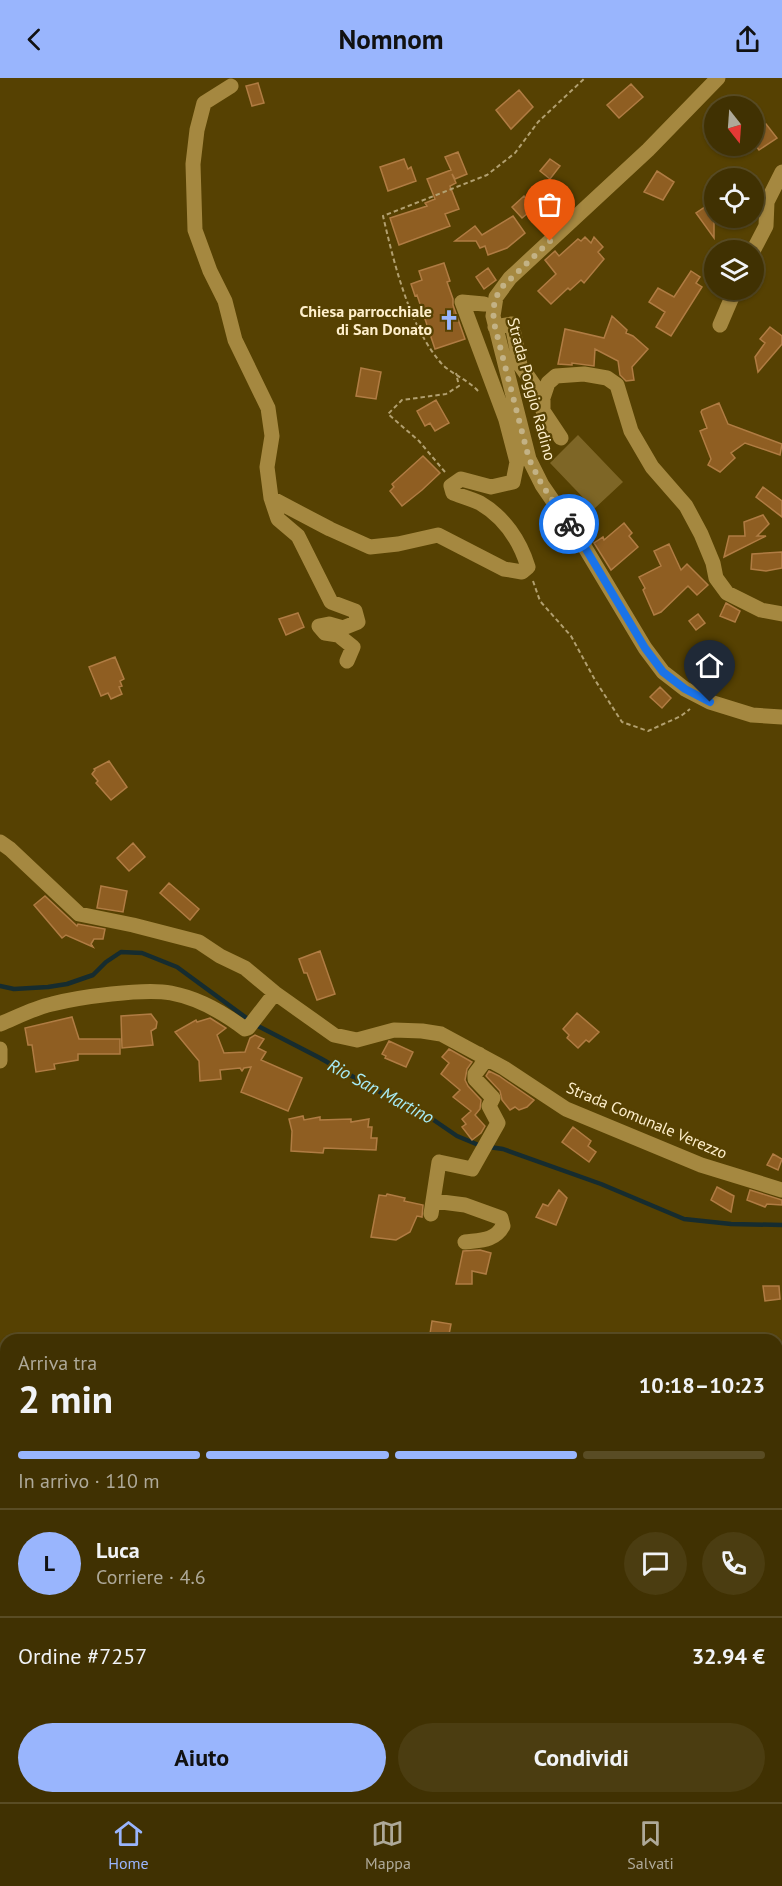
<!DOCTYPE html>
<html lang="it">
<head>
<meta charset="utf-8">
<style>
  :root { --surface:#403102; --page:#4b3d11; --text:#f1f3f6; --muted:#aea999; --line:#594c24; --accent:#99b5fd }
  body { margin:0; font-family:"PT Sans",sans-serif; background:var(--page); color:var(--text); height:100vh; display:flex; flex-direction:column; font-size:22px; white-space:nowrap }
  * { box-sizing:border-box; margin:0 }
  p { font-size:20px; color:var(--muted) }
  .icon { flex:none; width:33px; height:33px; fill:none; stroke:currentColor; stroke-width:2; stroke-linecap:round; stroke-linejoin:round }
  .map { position:relative; flex:1; overflow:hidden }
  .side { position:absolute; left:0px; top:1256px; width:783px; height:470px; display:flex; flex-direction:column; background:var(--surface); border-radius:18px 18px 0 0; box-shadow:0 2px 4px #0004,0 0 0 2px var(--line) }
  .side>* { flex:none }
  .needle { width:39px; rotate:163deg }
  .tools { position:absolute; left:704px; top:18px; display:grid; gap:12px }
  .tools a { display:grid; place-items:center; width:60px; height:60px; border-radius:50%; background:var(--surface); box-shadow:0 2px 4px #0004,0 0 0 2px var(--line); font-size:30px }
  .pin { position:absolute; display:grid; place-items:center; width:51px; height:51px; color:#fff; margin:-62px -26px; border-radius:50% 50% 50% 0; rotate:-45deg; box-shadow:0 0 6px #0007 }
  .pin .icon { rotate:45deg }
  .courier { position:absolute; display:grid; place-items:center; width:60px; height:60px; margin:-30px; border:4px solid #1a73e8; border-radius:50%; background:#fff; color:#222; box-shadow:0 2px 8px #0007 }
  .head em { font-style:normal; font-weight:800 }
  .head div { display:flex; flex-direction:column-reverse }
  .head { display:flex; align-items:center; justify-content:space-between; height:102px; padding:0 18px }
  h1 { font-size:39px; font-weight:800; line-height:45px }
  .bar { display:grid; grid-template-columns:repeat(4,1fr); gap:9px 6px; align-content:center; height:72px; padding:0 18px }
  .bar i { height:8px; border-radius:4px; background:var(--line) }
  .bar .active { background:var(--accent) }
  .bar p { grid-column:span 4 }
  .line { display:flex; align-items:center; gap:15px; padding:0 18px; border-top:2px solid var(--line) }
  .line div { flex:1 }
  .round { display:grid; place-items:center; flex:none; width:63px; height:63px; border-radius:32px; background:var(--page) }
  .primary-button { display:flex; gap:12px; margin-top:auto; padding:12px 18px }
  .primary-button a { flex:1; height:69px; border-radius:36px; background:var(--accent); color:#111; font-size:24px; font-weight:800; line-height:69px; text-align:center }
  .primary-button a+a { background:var(--page); color:var(--text) }
  header { display:flex; justify-content:space-between; align-items:center; height:78px; padding:0 18px; background:var(--accent); color:#111; font-size:27px; font-weight:800 }
  .dock { display:flex; justify-content:space-around; align-items:center; height:84px; border-top:2px solid var(--line); background:var(--surface); font-size:16px; color:var(--muted) }
  .dock a { display:grid; justify-items:center; gap:3px }
  .dock .active { color:var(--accent) }
  .map>svg:first-child { display:block }
</style>
</head>
<body>
<header><svg class="icon" aria-label="back" viewBox="0 0 24 24"><path d="M15 5l-7 7 7 7"/></svg>Nomnom<svg class="icon" aria-label="share" viewBox="0 0 24 24"><path d="M12 15V3M7 8l5-5 5 5M5 13v7h14v-7"/></svg></header>
<div class="map">
<svg width="782" height="1724" viewBox="0 0 782 1724">
  <rect width="100%" height="100%" fill="#564102"/>
  <!-- green -->
  <path fill="#7e6626" d="M 578,357 L 623,404 L 594,431 L 550,385 Z
    M 0,1348 L 6,1353 L 6,1719 L 25,1719 L 21,1724 L 0,1724 Z"/>
  <g fill="none" stroke-linecap="round" stroke-linejoin="round">
    <!-- stream -->
    <path stroke="#162c2f" stroke-width="4.5" d="M 0,908 L 14,911 L 48,909 L 67,906 L 93,897 L 106,884 L 121,874 L 142,875 L 177,889 L 256,947 L 320,980 L 387,1018 L 422,1034 L 457,1058 L 481,1068
      M 489,1069 L 503,1071 L 601,1106 L 684,1141 L 731,1146 L 782,1147"/>
  </g>
  <!-- building -->
  <path fill="#8f5e22" stroke="#b07c43" stroke-width="1.5" d="M 258,5 L 264,25 L 252,28 L 246,8 Z
    M 631,6 L 643,19 L 619,40 L 607,27 Z
    M 519,12 L 533,29 L 511,51 L 496,32 Z
    M 766,46 L 777,60 L 759,72 L 753,64 L 753,55 Z
    M 458,74 L 467,96 L 455,101 L 452,96 L 456,105 L 450,108 L 459,131 L 445,136 L 450,148 L 399,167 L 390,140 L 427,128 L 425,125 L 435,121 L 427,101 L 451,92 L 445,79 Z
    M 404,81 L 408,91 L 411,89 L 416,103 L 388,113 L 380,89 Z
    M 550,81 L 560,88 L 550,101 L 540,93 Z
    M 657,93 L 674,104 L 663,122 L 644,114 Z
    M 524,118 L 534,130 L 522,140 L 512,129 Z
    M 714,123 L 714,160 L 696,135 Z
    M 513,138 L 525,155 L 507,170 L 488,177 L 485,168 L 480,170 L 476,163 L 455,163 L 475,148 L 482,157 Z
    M 585,159 L 591,165 L 594,159 L 603,169 L 598,174 L 604,181 L 584,205 L 581,202 L 570,212 L 568,210 L 551,226 L 538,213 L 556,196 L 545,182 L 555,173 L 559,178 L 578,161 L 581,163 Z
    M 444,185 L 450,203 L 447,204 L 453,221 L 453,227 L 465,261 L 435,271 L 417,217 L 415,218 L 411,206 L 422,202 L 419,193 Z
    M 488,190 L 496,202 L 484,211 L 476,199 Z
    M 691,193 L 700,199 L 696,205 L 702,209 L 671,258 L 656,249 L 665,234 L 649,224 L 658,210 L 674,219 Z
    M 612,238 L 627,252 L 626,255 L 633,258 L 648,271 L 632,289 L 634,302 L 626,303 L 620,297 L 618,283 L 595,271 L 594,288 L 572,285 L 572,287 L 558,286 L 565,251 L 604,260 Z
    M 770,249 L 782,258 L 782,266 L 758,294 L 755,279 L 765,265 L 760,261 Z
    M 361,290 L 381,294 L 376,321 L 356,318 Z
    M 436,322 L 449,345 L 435,353 L 430,345 L 425,348 L 417,333 Z
    M 719,325 L 728,346 L 782,366 L 780,377 L 745,365 L 731,375 L 735,380 L 720,394 L 708,387 L 711,381 L 700,353 L 707,350 L 701,334 L 702,332 Z
    M 423,378 L 440,395 L 422,412 L 402,428 L 390,413 L 394,409 L 392,406 Z
    M 763,409 L 782,423 L 782,439 L 756,419 Z
    M 763,437 L 769,446 L 757,458 L 766,458 L 724,479 L 729,458 L 745,458 L 744,444 Z
    M 624,445 L 632,455 L 629,458 L 638,469 L 611,492 L 594,465 L 603,459 L 604,462 Z
    M 669,466 L 681,492 L 687,486 L 708,507 L 697,517 L 688,508 L 661,534 L 654,537 L 643,512 L 645,510 L 639,499 L 661,488 L 654,473 Z
    M 782,474 L 782,490 L 766,493 L 751,491 L 752,476 Z
    M 726,525 L 740,533 L 735,544 L 720,538 Z
    M 298,535 L 304,549 L 286,557 L 279,541 Z
    M 698,536 L 705,545 L 696,552 L 689,543 Z
    M 115,579 L 124,601 L 120,603 L 122,608 L 119,609 L 122,616 L 111,621 L 108,615 L 101,618 L 89,589 Z
    M 660,609 L 671,620 L 662,630 L 650,619 Z
    M 109,683 L 127,709 L 111,722 L 96,705 L 98,703 L 92,696 L 95,692 L 94,691 Z
    M 133,765 L 145,779 L 129,793 L 117,780 Z
    M 169,805 L 199,831 L 190,842 L 160,815 Z
    M 101,808 L 127,813 L 123,834 L 97,830 Z
    M 45,818 L 77,848 L 78,846 L 105,851 L 103,861 L 94,861 L 91,866 L 93,869 L 66,857 L 62,860 L 34,827 Z
    M 320,873 L 335,916 L 317,922 L 307,895 L 304,895 L 299,881 Z
    M 577,935 L 599,954 L 589,964 L 586,962 L 578,970 L 567,960 L 569,957 L 563,951 Z
    M 151,936 L 157,944 L 156,950 L 151,953 L 153,967 L 122,970 L 121,938 Z
    M 72,939 L 79,961 L 120,961 L 120,976 L 78,976 L 78,982 L 54,986 L 55,991 L 36,994 L 32,967 L 28,967 L 25,950 Z
    M 210,940 L 226,950 L 217,957 L 224,975 L 245,974 L 250,960 L 255,957 L 264,961 L 258,970 L 266,974 L 261,982 L 302,1000 L 288,1033 L 241,1014 L 251,989 L 244,990 L 242,993 L 240,990 L 220,992 L 221,1001 L 200,1003 L 199,983 L 175,954 L 196,942 L 197,944 Z
    M 389,963 L 413,974 L 406,989 L 385,980 L 386,978 L 382,976 Z
    M 449,971 L 472,984 L 467,991 L 465,1002 L 468,1008 L 481,1022 L 480,1031 L 475,1037 L 485,1048 L 481,1055 L 472,1062 L 462,1049 L 466,1046 L 462,1041 L 471,1033 L 453,1019 L 460,1012 L 441,996 L 449,985 L 442,979 Z
    M 489,993 L 499,998 L 534,1022 L 527,1029 L 519,1032 L 515,1029 L 510,1032 L 502,1022 L 500,1013 L 486,998 Z
    M 303,1038 L 304,1042 L 320,1039 L 320,1042 L 351,1041 L 351,1044 L 369,1041 L 368,1049 L 372,1049 L 371,1060 L 377,1060 L 376,1072 L 324,1070 L 323,1075 L 291,1073 L 292,1053 L 289,1041 Z
    M 573,1049 L 591,1063 L 588,1068 L 596,1074 L 589,1084 L 562,1064 Z
    M 773,1076 L 782,1081 L 778,1092 L 767,1087 Z
    M 717,1109 L 734,1118 L 731,1134 L 711,1122 Z
    M 559,1112 L 567,1120 L 556,1147 L 536,1139 L 543,1126 L 548,1128 Z
    M 750,1112 L 782,1122 L 782,1127 L 767,1126 L 765,1129 L 747,1122 Z
    M 387,1116 L 405,1120 L 404,1123 L 423,1127 L 422,1139 L 417,1138 L 410,1154 L 396,1162 L 371,1159 L 379,1117 L 386,1118 Z
    M 480,1172 L 491,1175 L 486,1196 L 472,1193 L 472,1206 L 456,1206 L 463,1173 Z
    M 763,1208 L 779,1208 L 780,1221 L 765,1223 Z
    M 432,1243 L 451,1246 L 448,1262 L 429,1262 Z"/>
  <g fill="none" stroke-linecap="round" stroke-linejoin="round">
    <!-- path -->
    <path stroke="#b2a070" stroke-width="2" stroke-dasharray="4.5 3" stroke-linecap="butt" d="M 478,313 C 467,301 451,296 441,285 C 409,248 394,185 383,138 L 487,97 L 515,75 L 538,44 L 585,0
      M 445,394 L 419,363 L 388,336 L 402,322 L 446,316 L 459,308 L 456,295
      M 533,503 L 540,523 L 571,558 L 595,602 L 622,644 L 648,653 L 681,638 L 690,631"/>
    <!-- minor -->
    <path stroke="#a58840" stroke-width="15" d="M 718,0 L 648,72 L 510,200 L 496,219 L 493,238 L 529,381 L 542,407 L 584,468 L 645,570 L 663,594 L 685,611 L 710,624 L 752,637 L 782,639
      M 231,8 L 204,25 L 197,52 L 193,86 L 195,152 L 210,193 L 225,223 L 235,262 L 268,330 L 272,358 L 267,389 L 271,420 L 330,451 L 370,469 L 398,466 L 438,457 L 504,491 L 522,494 L 528,489 C 520,463 504,439 480,425 C 472,421 461,418 453,415 L 451,408 L 461,401 L 491,409 L 513,404 L 517,384 L 506,342
      M 753,173 L 766,148 L 767,124 L 782,94
      M 484,226 L 462,224 L 506,342 L 515,344
      M 720,247 L 735,212
      M 495,249 L 512,246 L 520,287 L 543,320 L 548,305 L 556,298 L 584,296 L 607,300 L 617,307 L 631,353 L 652,389 L 686,428 L 701,456 L 713,485 L 716,500 L 727,515 L 761,532 L 782,536
      M 543,320 L 543,333 L 561,360
      M 271,420 L 278,441 L 298,458 L 331,524 L 355,533 L 358,544 L 343,550 L 329,546 L 319,548 L 325,555 L 338,557 L 353,569 L 347,583
      M 0,764 L 10,771 L 79,836 L 133,847 L 199,864 L 220,878 L 245,890 L 275,915 L 334,957 L 357,962 L 394,952 L 422,953 L 441,956 L 504,990 L 566,1031 L 701,1087 L 782,1112
      M 0,946 C 17,939 34,930 52,926 C 79,919 144,910 171,915 C 198,920 224,935 245,951 L 248,950 L 275,915
      M 0,971 L 0,983
      M 434,1123 L 465,1127 L 501,1140 L 503,1148 C 495,1163 480,1162 465,1164
      M 431,1136 L 439,1084 L 472,1091 L 498,1045 L 489,1028 L 493,1020 L 475,1001 L 475,996 L 484,984 L 479,976
      M 777,1386 L 782,1385
      M 777,1397 L 782,1400
      M 777,1494 L 782,1494
      M 777,1512 L 782,1512
      M 777,1623 L 782,1627
      M 759,1719 L 759,1724
      M 74,1724 L 76,1719"/>
  </g>
  <g fill="none" stroke-linecap="round" stroke-linejoin="round">
    <!-- done -->
    <path stroke="#c3b285" stroke-width="6" stroke-dasharray="0 10.8" d="M 550,163 L 501,210 C 493,223 492,234 495,249 L 529,381 L 542,407 L 569,446"/>
    <!-- route -->
    <path stroke="#1a73e8" stroke-width="8" d="M 569,446 L 584,468 L 645,570 L 663,594 L 685,611 L 710,624"/>
  </g>
  <!-- icons -->
  <defs>
    <g id="church-bare" transform="scale(1.62)"><path d="M-1.2-6h2.4v3.5h3.3v2.4h-3.3V6h-2.4V-.1h-3.3v-2.4h3.3Z" fill="#99b5fd" stroke="#564102" stroke-width="2.5" paint-order="stroke"/></g>
  </defs>
  <g fill-rule="evenodd">
    <use href="#church-bare" x="449" y="242"/>
  </g>
  <g text-anchor="middle" dominant-baseline="central" stroke-width="4.5" stroke-linejoin="round" paint-order="stroke">
    <!-- poi labels -->
    <g font-size="16" font-weight="bold" fill="#feefcb" stroke="#564102" text-anchor="end">
      <text x="432" y="233">Chiesa parrocchiale<tspan x="432" dy="18">di San Donato</tspan></text>
    </g>
    <!-- street labels -->
    <g font-size="16" fill="#feefcb" stroke="#564102">
      <text transform="translate(532 311) rotate(75)">Strada Poggio Radino</text>
      <text transform="translate(647 1042) rotate(23)">Strada Comunale Verezzo</text>
    </g>
    <!-- water labels -->
    <g font-size="18" font-style="italic" fill="#a7ebf5" stroke="#564102">
      <text transform="translate(381 1013) rotate(28)">Rio San Martino</text>
    </g>
  </g>
</svg>
<div class="tools">
<a><svg class="needle" viewBox="-14 -14 28 28"><path d="M0-13l5 13h-10z" fill="#e53935"/><path d="M0 13l5-13h-10z" fill="#aea999"/></svg></a>
<a><svg class="icon" aria-label="locate" viewBox="0 0 24 24"><circle cx="12" cy="12" r="6"/><path d="M12 2v4M12 18v4M2 12h4M18 12h4"/></svg></a>
<a><svg class="icon" aria-label="layers" viewBox="0 0 24 24"><path d="M12 4l9 5-9 5-9-5zM3 14l9 5 9-5"/></svg></a>
</div>
<div class="pin" style="left:550px;top:163px;background:#ea580c"><svg class="icon" aria-label="bag" viewBox="0 0 24 24"><path d="M5 8h14l-1 12H6zM9 8a3 3 0 0 1 6 0"/></svg></div>
<div class="pin" style="left:710px;top:624px;background:#1f2937"><svg class="icon" aria-label="home" viewBox="0 0 24 24"><path d="M3 11l9-7 9 7M6 9v11h12V9"/></svg></div>
<div class="courier" style="left:569px;top:446px"><svg class="icon" aria-label="bike" viewBox="0 0 24 24"><circle cx="6" cy="16" r="4"/><circle cx="18" cy="16" r="4"/><path d="M6 16l4-8h5l3 8M10 8l3 8H6M13 5h3"/></svg></div>
<section class="side">
<div class="head"><div><h1>2 min</h1><p>Arriva tra</p></div><em>10:18–10:23</em></div>
<div class="bar"><i class="active"></i><i class="active"></i><i class="active"></i><i></i><p>In arrivo · 110 m</p></div>
<div class="line" style="height:108px"><b class="round" style="background:var(--accent);color:#111">L</b><div><b>Luca</b><p>Corriere · 4.6</p></div><a class="round"><svg class="icon" aria-label="chat" viewBox="0 0 24 24"><path d="M4 5h16v11H9l-5 4z"/></svg></a><a class="round"><svg class="icon" aria-label="phone" viewBox="0 0 24 24"><path d="M5 4h4l2 5-3 2q2 4 5 5l2-3 5 2v4C11 20 4 13 5 4z"/></svg></a></div>
<div class="line" style="height:78px"><div>Ordine #7257</div><b>32.94 €</b></div>
<div class="primary-button"><a>Aiuto</a><a>Condividi</a></div>
</section>
</div>
<nav class="dock">
<a class="active"><svg class="icon" aria-label="home" viewBox="0 0 24 24"><path d="M3 11l9-7 9 7M6 9v11h12V9"/></svg>Home</a>
<a><svg class="icon" aria-label="map" viewBox="0 0 24 24"><path d="M3 6l6-2 6 2 6-2v14l-6 2-6-2-6 2zM9 4v14M15 6v14"/></svg>Mappa</a>
<a><svg class="icon" aria-label="saved" viewBox="0 0 24 24"><path d="M7 4h10v16l-5-4-5 4z"/></svg>Salvati</a>
</nav>
</body>
</html>
